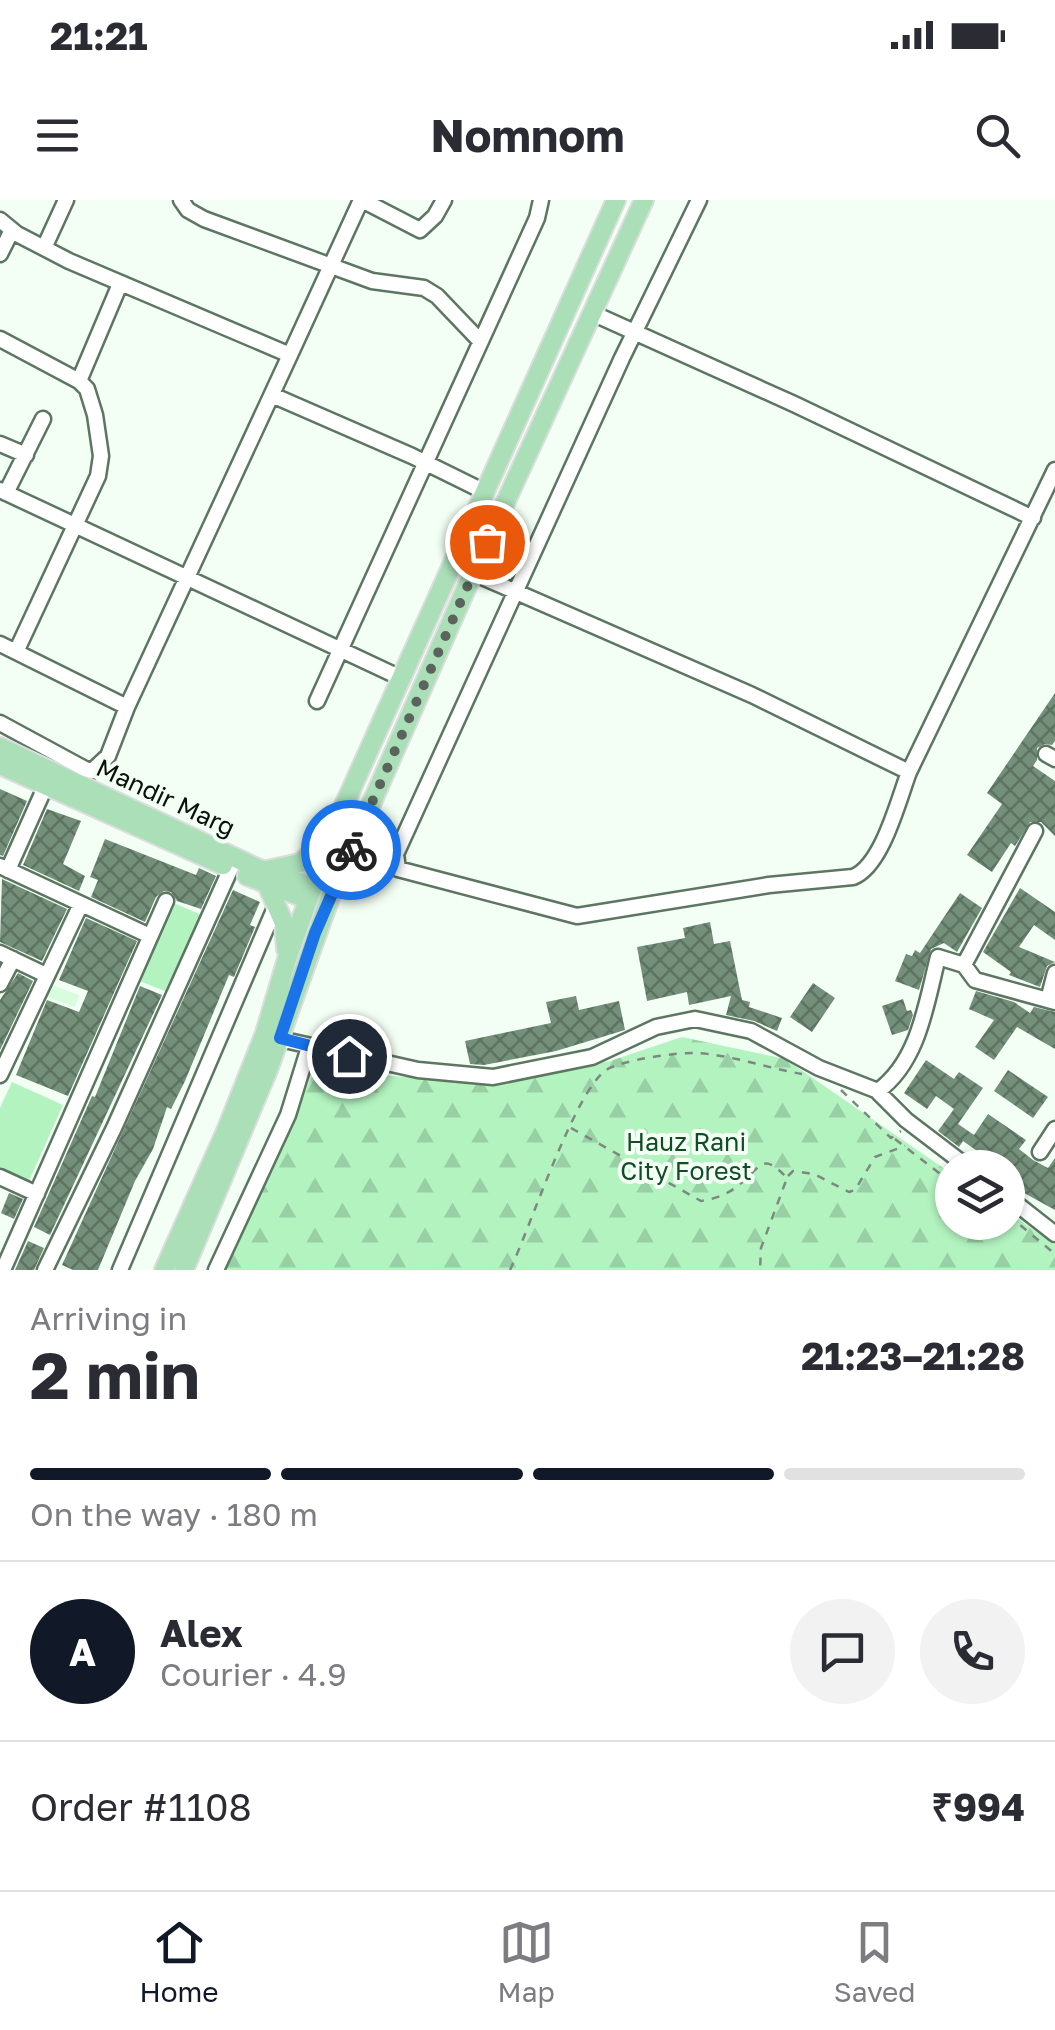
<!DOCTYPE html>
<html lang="en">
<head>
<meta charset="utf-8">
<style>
  :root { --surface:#fff; --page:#f2f2f3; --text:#2b2b33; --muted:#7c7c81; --line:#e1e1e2; --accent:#111827 }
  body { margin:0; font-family:"Golos Text",sans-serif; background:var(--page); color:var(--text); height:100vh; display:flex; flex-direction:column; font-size:38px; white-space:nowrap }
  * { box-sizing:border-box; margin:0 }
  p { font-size:32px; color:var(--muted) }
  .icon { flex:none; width:55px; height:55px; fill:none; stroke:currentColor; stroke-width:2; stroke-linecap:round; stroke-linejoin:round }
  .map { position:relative; height:1070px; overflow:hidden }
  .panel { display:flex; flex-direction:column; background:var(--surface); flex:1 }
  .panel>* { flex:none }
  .buttons { position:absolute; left:935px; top:950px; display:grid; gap:20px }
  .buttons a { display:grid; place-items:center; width:90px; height:90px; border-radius:50%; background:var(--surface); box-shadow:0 2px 8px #0004; font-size:50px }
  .pin { position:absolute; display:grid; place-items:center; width:85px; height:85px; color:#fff; margin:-42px; border:5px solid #fff; border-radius:50%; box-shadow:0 2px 10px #0007 }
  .courier { position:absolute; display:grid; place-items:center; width:100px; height:100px; margin:-50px; border:8px solid #1a73e8; border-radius:50%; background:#fff; color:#222; box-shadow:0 2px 12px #0007 }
  .headline em { font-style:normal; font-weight:700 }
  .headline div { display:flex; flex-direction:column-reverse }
  .headline { display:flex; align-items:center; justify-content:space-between; height:170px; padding:0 30px }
  h1 { font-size:65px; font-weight:700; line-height:75px }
  .bar { display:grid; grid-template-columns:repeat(4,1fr); gap:15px 10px; align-content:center; height:120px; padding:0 30px }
  .bar i { height:12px; border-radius:8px; background:var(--line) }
  .bar .current { background:var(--accent) }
  .bar p { grid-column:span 4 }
  .line { display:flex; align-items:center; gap:25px; padding:0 30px; border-top:2px solid var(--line) }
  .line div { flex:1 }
  .round { display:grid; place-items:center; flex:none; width:105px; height:105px; border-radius:52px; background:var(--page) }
  .status { display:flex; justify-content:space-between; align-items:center; height:70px; padding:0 50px; background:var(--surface); direction:ltr }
  .status svg { height:28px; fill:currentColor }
  header { display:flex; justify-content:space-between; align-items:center; height:130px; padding:0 30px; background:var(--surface); font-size:45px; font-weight:700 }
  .menu { display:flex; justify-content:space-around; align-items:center; height:140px; border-top:2px solid var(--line); background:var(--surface); font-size:28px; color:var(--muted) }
  .menu a { display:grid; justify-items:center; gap:5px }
  .menu .current { color:var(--accent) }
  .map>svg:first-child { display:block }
</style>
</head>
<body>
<div class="status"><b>21:21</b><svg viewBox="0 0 49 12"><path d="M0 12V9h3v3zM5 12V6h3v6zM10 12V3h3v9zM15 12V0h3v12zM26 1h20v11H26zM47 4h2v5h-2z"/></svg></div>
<header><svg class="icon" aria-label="menu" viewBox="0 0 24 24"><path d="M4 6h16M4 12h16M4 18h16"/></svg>Nomnom<svg class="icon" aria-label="search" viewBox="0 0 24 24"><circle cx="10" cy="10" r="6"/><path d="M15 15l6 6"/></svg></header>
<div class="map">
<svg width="1055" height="1070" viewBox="0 0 1055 1070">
  <defs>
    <pattern id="forest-firs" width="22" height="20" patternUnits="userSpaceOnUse" patternTransform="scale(2.5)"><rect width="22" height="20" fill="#b3f3c0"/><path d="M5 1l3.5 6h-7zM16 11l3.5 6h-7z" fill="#98cfa4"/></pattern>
    <pattern id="building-cross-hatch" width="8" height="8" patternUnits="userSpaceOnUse" patternTransform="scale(2.5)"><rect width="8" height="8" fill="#748f7a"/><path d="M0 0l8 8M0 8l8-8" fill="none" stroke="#5d7362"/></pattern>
  </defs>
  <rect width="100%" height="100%" fill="#f3fff5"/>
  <!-- built -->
  <path fill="#d9fcdf" d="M 52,785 L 79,795 L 75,807 L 47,797 Z"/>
  <!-- forest -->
  <path fill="url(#forest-firs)" d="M 682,837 L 785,859 L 952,974 L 952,1022 L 1008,1022 L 1008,1012 L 1055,1045 L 1055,1070 L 222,1070 L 311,878 L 324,872 L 494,882 L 610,861 Z"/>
  <!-- park -->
  <path fill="#b3f3c0" d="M 171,702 L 202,715 L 170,793 L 137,780 Z
    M 12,882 L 63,905 L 29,981 L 0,968 L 0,908 Z"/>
  <!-- building -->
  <path fill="url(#building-cross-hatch)" d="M 1055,493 L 1055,541 L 1052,545 L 1045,544 L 1037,548 L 1037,560 L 1033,566 L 1055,581 L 1055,636 L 1041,622 L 1030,622 L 1015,646 L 1011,643 L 992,672 L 967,655 L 1002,604 L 987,593 Z
    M 0,589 L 27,601 L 3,656 L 0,655 Z
    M 47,609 L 81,621 L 63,664 L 85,676 L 79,691 L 23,665 Z
    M 105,639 L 196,675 L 199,668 L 216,676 L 201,709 L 177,701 L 171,692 L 164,691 L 156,697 L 145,722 L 91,697 L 98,680 L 90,677 Z
    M 2,679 L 67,709 L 42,761 L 0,742 Z
    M 1020,688 L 1055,712 L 1055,740 L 1034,725 L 1019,747 L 1055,762 L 1047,766 L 1040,787 L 1009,775 L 1011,772 L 983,752 Z
    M 233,690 L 260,702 L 250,725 L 255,727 L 234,777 L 229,775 L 185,881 L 171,909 L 167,907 L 153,949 L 135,981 L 98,1070 L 73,1070 L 62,1065 Z
    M 960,693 L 982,708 L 957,752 L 944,743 L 931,749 L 919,790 L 895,781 L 906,754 L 912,756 L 915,750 L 920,753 Z
    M 86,718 L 137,741 L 68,896 L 16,875 L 47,800 L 79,812 L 88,791 L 59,780 Z
    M 710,722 L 714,744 L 730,741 L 742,800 L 750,802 L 749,807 L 782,818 L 777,831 L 754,821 L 726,815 L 731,796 L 689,805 L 687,792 L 647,801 L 637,747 L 685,738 L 683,728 Z
    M 18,773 L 33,781 L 0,850 L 0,800 Z
    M 813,783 L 835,798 L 812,832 L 790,817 Z
    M 140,786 L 162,795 L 50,1035 L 34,1027 L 92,896 L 95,897 Z
    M 976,791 L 1014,802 L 1030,813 L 1034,807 L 1055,812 L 1055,849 L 1017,827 L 994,860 L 975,847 L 994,820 L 969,809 Z
    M 576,796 L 579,810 L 619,801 L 625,830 L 556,851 L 484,865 L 470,864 L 465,841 L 551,823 L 546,802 Z
    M 903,799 L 907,811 L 911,810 L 913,815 L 908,830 L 892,835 L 882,806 Z
    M 926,860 L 954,879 L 959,872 L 983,888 L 958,924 L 974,935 L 988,914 L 1026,940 L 1019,949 L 1033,960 L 1048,968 L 1055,958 L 1055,1010 L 1008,984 L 1008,968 L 1001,968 L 963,941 L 959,947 L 938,931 L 954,909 L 936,896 L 927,909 L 904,893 Z
    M 1008,870 L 1048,897 L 1033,918 L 994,891 Z
    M 9,993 L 23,999 L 14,1019 L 1,1013 Z
    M 28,1041 L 44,1048 L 34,1070 L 15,1070 Z"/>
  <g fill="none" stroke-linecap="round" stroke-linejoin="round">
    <!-- minor casing -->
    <g stroke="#5d7662" stroke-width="19">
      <path id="minor" d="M 181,0 L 188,10 L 204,19 L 372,81 L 424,88 L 437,96 L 480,141
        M 362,0 L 420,30 L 435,16 L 444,0
        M 699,0 L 622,158 L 396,654 L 398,669 L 577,716 L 769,685 L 853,677 C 882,666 898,601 909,572 L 1055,270
        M 0,20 L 17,34 L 69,61 L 290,155 L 127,507 L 108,556 L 92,571 L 85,569 L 0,523
        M 44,48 L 66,0
        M 0,54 L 12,30
        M 592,113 L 794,204 L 1033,318
        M 0,139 L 79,181 L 87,189 L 95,215 L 101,256 L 98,276 L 16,452
        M 290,155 L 361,0
        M 79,181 L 120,84
        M 272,195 L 412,256 L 485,292
        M 0,244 L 26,255
        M 0,290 L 401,478
        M 6,293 L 43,219
        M 473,373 L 752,495 L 909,572
        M 0,444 L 127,507
        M 317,501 L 537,18 L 541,0
        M 1046,554 L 1055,559
        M 0,666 L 150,736
        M 8,670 L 46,585
        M 0,753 L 46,775
        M 964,765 L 1035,631
        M 0,784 L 13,759
        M 1048,800 L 1055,773
        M 280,839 L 418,870 L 493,877 L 592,857 L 656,827 L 695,819 L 751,831 L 819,868 L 878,891 C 919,861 926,804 938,757 L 964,765 L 975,780 L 1055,802
        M 0,875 L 81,704
        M 877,891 L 906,920 L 969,968
        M 1040,952 L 1055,929
        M 0,977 L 37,994
        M 1008,997 L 1055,1034
        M 3,1070 L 166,701
        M 45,1070 L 114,928 L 231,668
        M 120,1070 L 277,703
        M 216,1070 L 288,915 L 309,847"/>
    </g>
    <!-- major casing -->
    <g stroke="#dcdedd" stroke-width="22">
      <path id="major" d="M 0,547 L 257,668 L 313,687
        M 0,565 L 223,665
        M 267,670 L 300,663 L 326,640
        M 247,676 L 307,699
        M 267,685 L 284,723 L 286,749
        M 164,1070 L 226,931 L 265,833 L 287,759 L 333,630 L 616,0
        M 184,1070 L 268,870 L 331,695 L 473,373 L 644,0"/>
    </g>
    <!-- path -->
    <path stroke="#7e8880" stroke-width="2.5" stroke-dasharray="8 8" stroke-linecap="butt" d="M 841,890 L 891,938 L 901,931
      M 571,928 L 701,1001 C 715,999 729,994 740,984 C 761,967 762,951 787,978 L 761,1048 L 760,1070
      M 895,939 L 952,983
      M 788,976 L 793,971 L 814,974 L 849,992 L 855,990 L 875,957 L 905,946
      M 1008,1015 L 1055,1054
      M 510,1070 C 530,1028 574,893 606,870 C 622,860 678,852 696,853 C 732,855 767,868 802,874"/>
    <!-- minor -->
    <use href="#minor" stroke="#fff" stroke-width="14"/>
    <!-- major -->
    <use href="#major" stroke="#aadfb8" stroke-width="18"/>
  </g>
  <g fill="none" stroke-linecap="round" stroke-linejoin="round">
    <!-- done -->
    <path stroke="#5a645c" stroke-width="10" stroke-dasharray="0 18" d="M 351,650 L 487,342"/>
    <!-- route -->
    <path stroke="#1a73e8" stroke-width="12" d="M 349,856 L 280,838 L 315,733 L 351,650"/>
  </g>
  <g text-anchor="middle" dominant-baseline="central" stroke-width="8" stroke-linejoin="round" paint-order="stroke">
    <!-- street labels -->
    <g font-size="25" fill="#08110a" stroke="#f3fff5">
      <text transform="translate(166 597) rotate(25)">Mandir Marg</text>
    </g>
    <!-- park labels -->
    <g font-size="25" fill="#114c25" stroke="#f3fff5">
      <text x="686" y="941">Hauz Rani<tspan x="686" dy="29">City Forest</tspan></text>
    </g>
  </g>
</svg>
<div class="buttons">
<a><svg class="icon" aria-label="layers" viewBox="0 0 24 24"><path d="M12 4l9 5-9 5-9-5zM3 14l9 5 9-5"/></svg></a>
</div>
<div class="pin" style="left:487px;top:342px;background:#ea580c"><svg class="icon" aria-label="bag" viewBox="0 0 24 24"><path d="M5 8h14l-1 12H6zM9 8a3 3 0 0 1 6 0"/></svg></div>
<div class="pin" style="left:349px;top:856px;background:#1f2937"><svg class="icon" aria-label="home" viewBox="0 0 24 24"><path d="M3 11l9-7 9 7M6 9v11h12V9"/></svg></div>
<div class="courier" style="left:351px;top:650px"><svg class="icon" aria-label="bike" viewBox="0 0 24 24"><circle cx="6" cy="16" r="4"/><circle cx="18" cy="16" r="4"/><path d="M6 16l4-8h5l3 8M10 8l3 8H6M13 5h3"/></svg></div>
</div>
<section class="panel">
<div class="headline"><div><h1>2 min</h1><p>Arriving in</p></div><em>21:23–21:28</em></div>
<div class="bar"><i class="current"></i><i class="current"></i><i class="current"></i><i></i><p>On the way · 180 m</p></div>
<div class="line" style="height:180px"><b class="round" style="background:var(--accent);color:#fff">A</b><div><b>Alex</b><p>Courier · 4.9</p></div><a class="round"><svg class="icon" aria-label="chat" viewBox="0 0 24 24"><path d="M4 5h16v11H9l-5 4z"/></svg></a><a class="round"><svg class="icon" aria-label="phone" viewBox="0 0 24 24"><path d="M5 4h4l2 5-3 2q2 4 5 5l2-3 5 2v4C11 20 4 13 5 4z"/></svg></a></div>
<div class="line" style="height:130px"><div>Order #1108</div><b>₹994</b></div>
</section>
<nav class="menu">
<a class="current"><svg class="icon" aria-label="home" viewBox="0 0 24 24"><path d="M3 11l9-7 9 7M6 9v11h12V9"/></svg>Home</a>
<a><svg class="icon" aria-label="map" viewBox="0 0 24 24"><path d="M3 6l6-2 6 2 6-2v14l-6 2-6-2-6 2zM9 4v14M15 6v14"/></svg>Map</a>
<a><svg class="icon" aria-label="saved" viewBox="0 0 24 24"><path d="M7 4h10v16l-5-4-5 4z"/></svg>Saved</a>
</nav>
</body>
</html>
